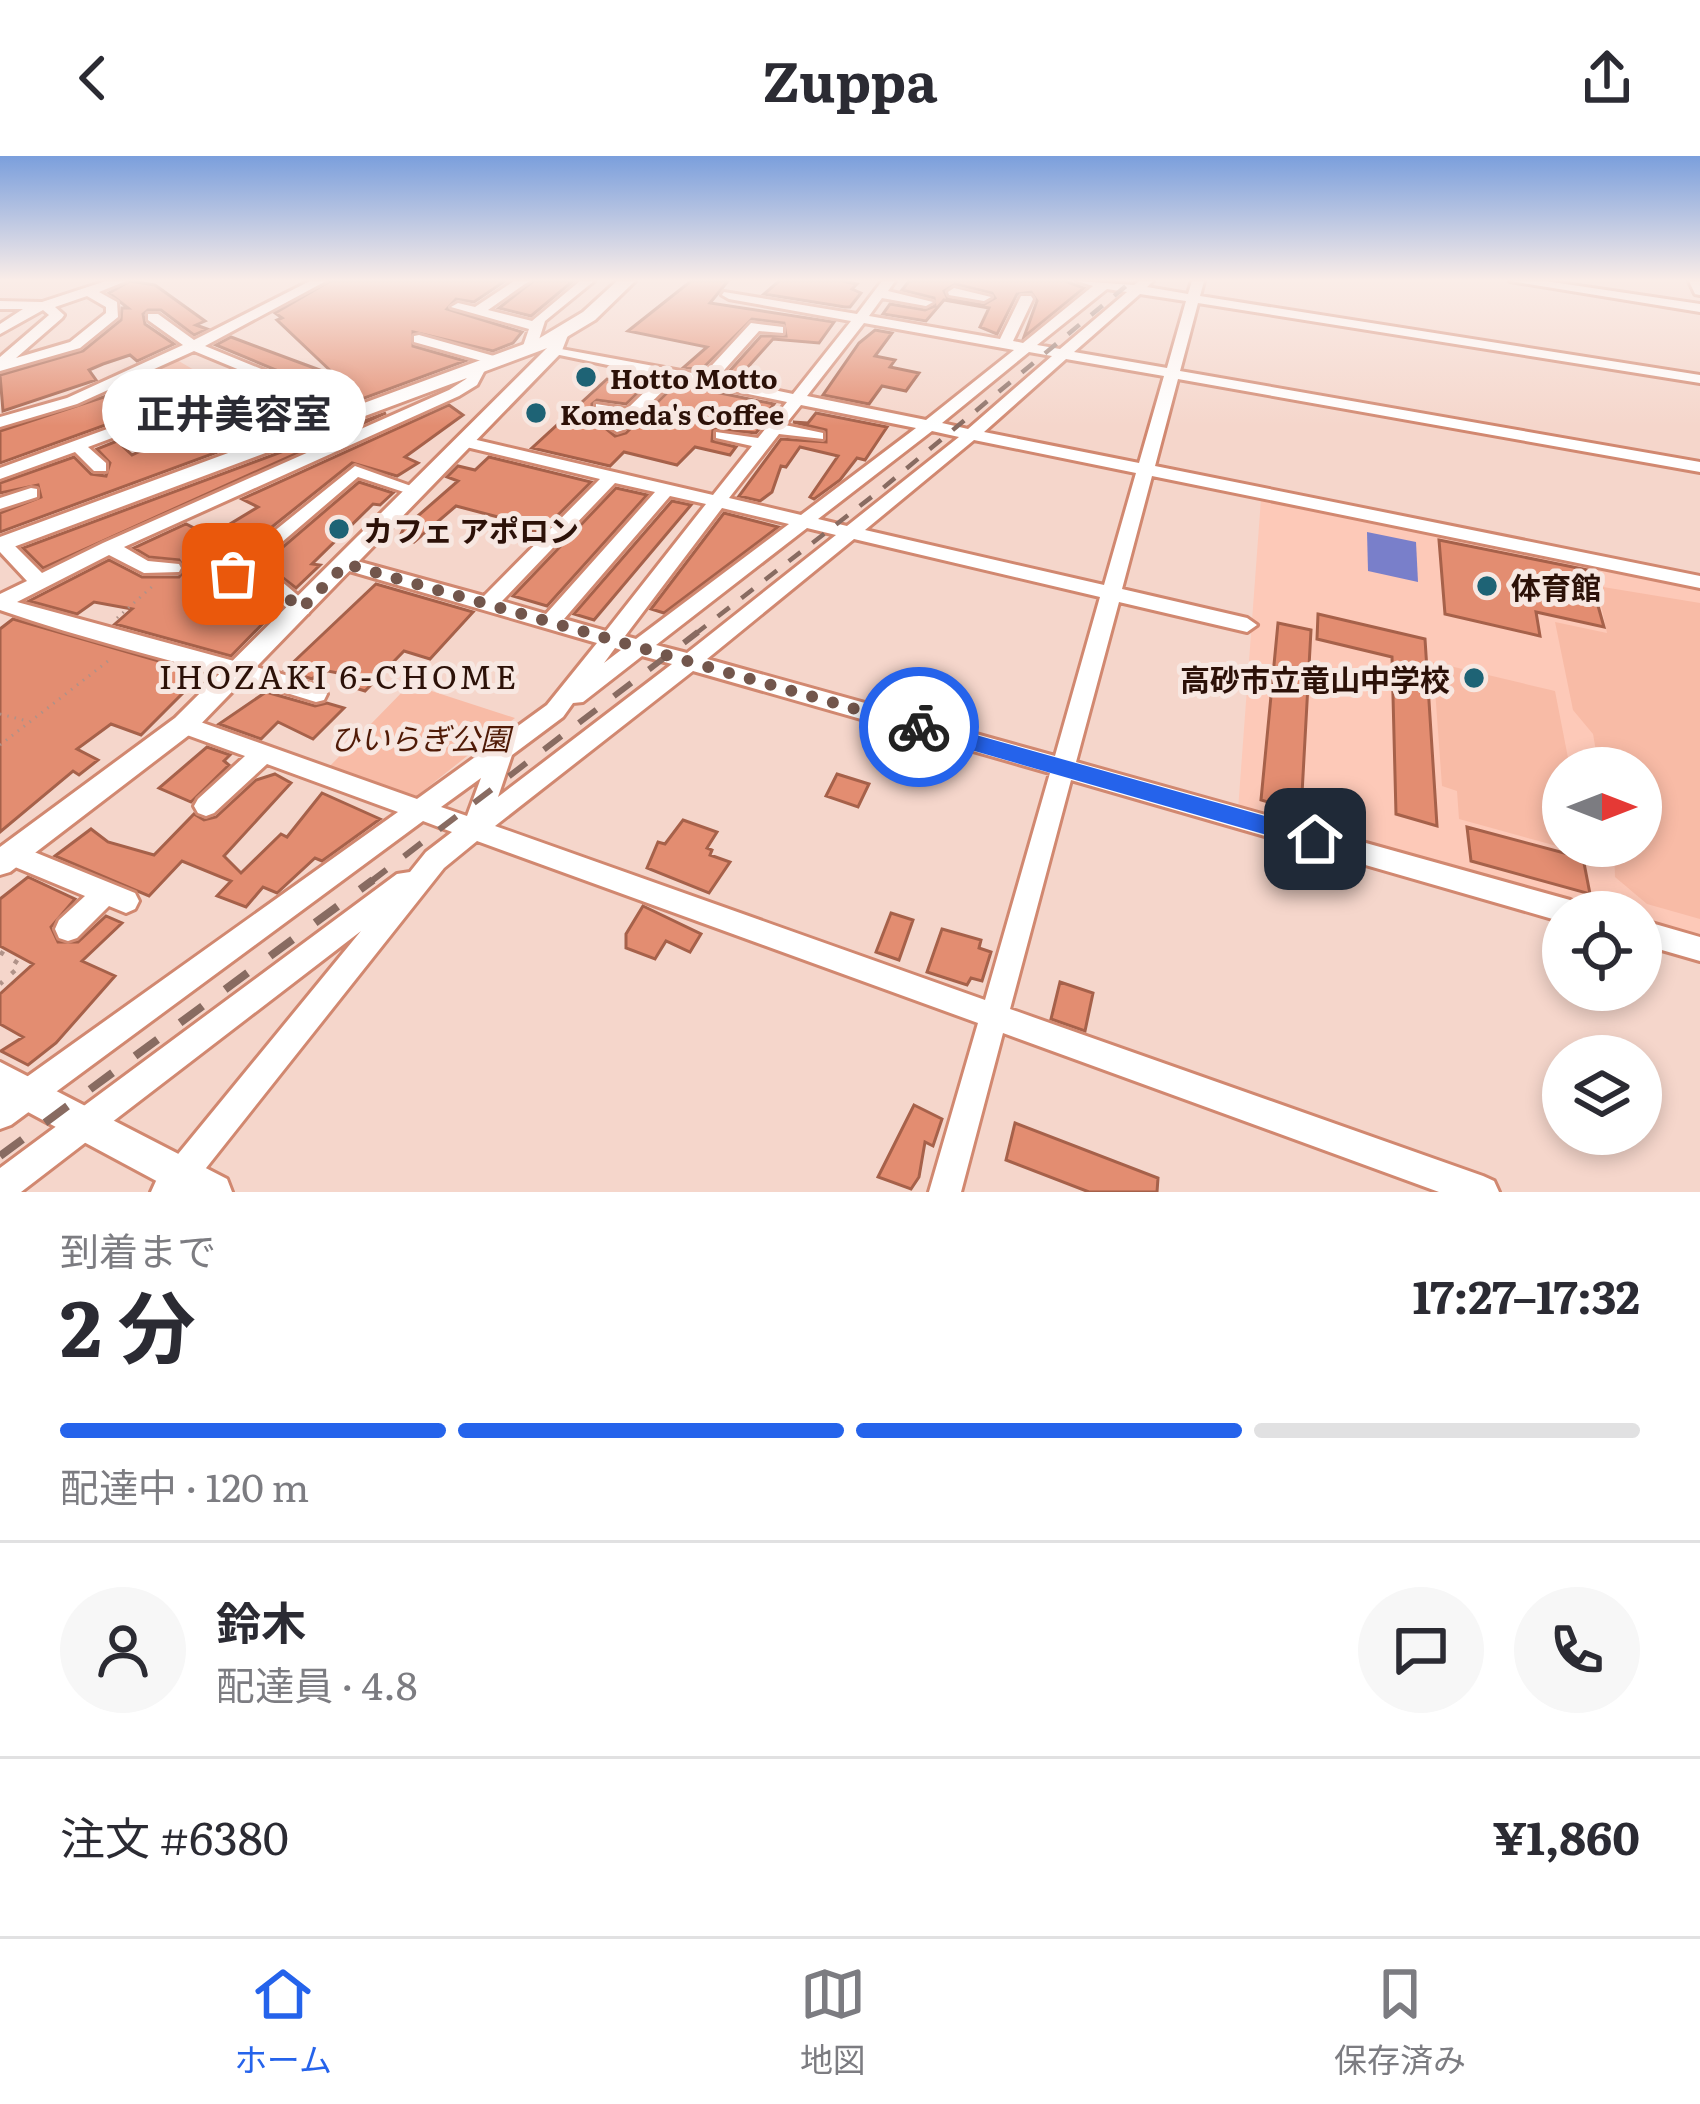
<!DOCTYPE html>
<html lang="ja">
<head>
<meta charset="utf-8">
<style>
  :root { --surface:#fff; --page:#f7f7f7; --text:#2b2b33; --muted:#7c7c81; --line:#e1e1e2; --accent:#2563eb }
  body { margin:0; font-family:Literata,"Noto Sans JP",serif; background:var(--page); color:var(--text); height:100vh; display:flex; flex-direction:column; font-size:45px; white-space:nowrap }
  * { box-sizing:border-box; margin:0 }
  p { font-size:39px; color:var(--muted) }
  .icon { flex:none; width:66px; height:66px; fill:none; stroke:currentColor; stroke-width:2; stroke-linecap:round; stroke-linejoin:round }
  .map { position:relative; height:1036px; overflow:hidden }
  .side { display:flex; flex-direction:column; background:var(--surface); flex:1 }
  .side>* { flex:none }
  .needle { width:78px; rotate:90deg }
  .tools { position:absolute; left:1542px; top:591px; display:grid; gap:24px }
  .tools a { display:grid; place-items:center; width:120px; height:120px; border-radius:50%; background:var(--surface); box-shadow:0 6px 18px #0003; font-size:60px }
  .pin { position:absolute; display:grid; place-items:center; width:102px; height:102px; color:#fff; margin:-51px; border-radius:24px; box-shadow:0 6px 18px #0006 }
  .courier { position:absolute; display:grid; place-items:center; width:120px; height:120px; margin:-60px; border:9px solid #2563eb; border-radius:50%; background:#fff; color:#222; box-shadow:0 3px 15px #0007 }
  .bubble { position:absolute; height:84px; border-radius:42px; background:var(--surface); box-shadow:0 6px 18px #0003; font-size:39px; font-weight:700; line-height:84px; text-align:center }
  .overview em { font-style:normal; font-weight:700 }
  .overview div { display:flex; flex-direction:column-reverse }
  .overview { display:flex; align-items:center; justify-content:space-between; height:204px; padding:0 60px }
  h1 { font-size:78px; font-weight:700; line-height:90px }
  .bar { display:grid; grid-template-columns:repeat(4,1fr); gap:18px 12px; align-content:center; height:144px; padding:0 60px }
  .bar i { height:15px; border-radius:9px; background:var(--line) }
  .bar .active { background:var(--accent) }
  .bar p { grid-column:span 4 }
  .line { display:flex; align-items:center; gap:30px; padding:0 60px; border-top:3px solid var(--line) }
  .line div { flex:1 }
  .round { display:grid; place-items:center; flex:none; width:126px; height:126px; border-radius:63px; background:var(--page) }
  header { display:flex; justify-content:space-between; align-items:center; height:156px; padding:0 60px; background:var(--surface); font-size:54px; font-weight:700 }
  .tab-bar { display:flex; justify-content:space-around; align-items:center; height:168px; border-top:3px solid var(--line); background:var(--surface); font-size:33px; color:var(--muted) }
  .tab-bar a { display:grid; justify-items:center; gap:6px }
  .tab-bar .active { color:var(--accent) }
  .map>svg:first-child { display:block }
</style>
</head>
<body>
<header><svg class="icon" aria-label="back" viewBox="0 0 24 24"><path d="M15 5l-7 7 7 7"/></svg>Zuppa<svg class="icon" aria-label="share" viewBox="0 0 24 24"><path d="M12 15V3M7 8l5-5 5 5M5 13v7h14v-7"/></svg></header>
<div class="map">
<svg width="1700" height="1036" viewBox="0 0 1700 1036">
  <rect width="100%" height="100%" fill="#f5d6cb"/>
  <!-- built -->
  <path fill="#fdc9b8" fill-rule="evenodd" d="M 1261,343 L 1700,432 L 1700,786 L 1641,769 L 1641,756 L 1596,756 L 1238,654 ZM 1563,612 L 1641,612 L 1641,690 L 1563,690 Z"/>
  <!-- green -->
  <path fill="#f8bba6" d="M 177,204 L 225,232 L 158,256 L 113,232 Z
    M 1597,430 L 1700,447 L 1700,763 L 1647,748 L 1615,721 L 1614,690 L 1641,690 L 1641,612 L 1599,612 L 1593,578 L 1573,554 L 1555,466 L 1607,477 Z
    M 1433,506 L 1555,535 L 1570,612 L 1563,612 L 1563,690 L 1584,690 L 1586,698 L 1459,663 L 1457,635 L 1442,630 Z
    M 410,528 L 515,562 L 413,643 L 328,612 Z"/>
  <!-- water -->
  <path fill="#797fca" d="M 1367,376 L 1416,386 L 1418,426 L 1368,415 Z"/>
  <!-- building -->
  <path fill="#e38d71" stroke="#a6614a" stroke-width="3" fill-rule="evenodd" d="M 130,125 L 155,129 L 205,165 L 196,169 L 207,173 L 194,179 L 161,154 L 148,154 L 143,158 L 145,168 L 174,188 L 137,205 L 130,199 L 103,208 L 89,214 L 96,224 L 3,255 L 0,219 L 83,195 L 121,164 L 122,152 L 128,152 L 109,137 Z
    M 330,125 L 505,125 L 474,146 L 456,143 L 447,153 L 522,176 L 513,187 L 493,195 L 413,176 L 413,190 L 465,205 L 0,376 L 0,357 L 41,341 L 38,329 L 0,337 L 0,327 L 74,301 L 91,318 L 106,320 L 110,307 L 97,293 L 117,285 L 132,299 L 172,280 L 159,273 L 224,245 L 265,261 L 307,241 L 307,227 L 216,189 L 231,181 L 336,220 L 277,164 L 282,162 L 275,157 Z
    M 533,125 L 573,125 L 531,160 L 499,152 Z
    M 691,125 L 728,125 L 710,147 L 834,166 L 819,187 L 773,183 L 738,222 L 726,219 L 761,180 L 786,180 L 784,167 L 752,163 L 701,214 L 684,211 L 707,191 L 628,175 Z
    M 779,125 L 842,125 L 857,128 L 852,133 L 861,137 L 850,151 L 845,151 L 764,138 Z
    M 909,125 L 1065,125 L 1084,132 L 1024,181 L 1037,145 L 1031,136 L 1017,138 L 997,178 L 980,171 L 989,152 L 944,144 L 926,165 L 883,158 L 890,148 L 925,154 L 935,150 L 934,142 L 902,134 ZM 955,128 L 992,137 L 995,142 L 983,149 L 948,143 L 944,135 Z
    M 875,174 L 892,177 L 875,200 L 895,204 L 890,211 L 919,217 L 906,235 L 882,230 L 869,248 L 823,239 L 859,187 Z
    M 640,220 L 652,223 L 626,248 L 597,244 L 592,248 L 592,257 L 611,262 L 605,272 L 615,280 L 626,277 L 676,228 L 774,248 L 767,257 L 771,258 L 756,277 L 713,273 L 712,285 L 736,291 L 730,299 L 695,291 L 677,309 L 624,296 L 610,310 L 532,292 L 607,223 L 632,228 Z
    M 119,236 L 147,254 L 0,307 L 0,275 Z
    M 449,249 L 463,259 L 405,301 L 418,307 L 397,320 L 352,307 L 223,410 L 220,420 L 225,426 L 265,439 L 279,451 L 231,500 L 115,468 L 132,453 L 94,446 L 77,458 L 29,445 L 109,404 L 142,421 L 179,421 L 185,414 L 179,404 L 149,401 L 134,392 L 186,368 L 210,380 L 258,351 L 242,343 Z
    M 386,257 L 43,412 L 23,392 Z
    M 816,257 L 887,271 L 865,304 L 857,302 L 840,324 L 814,343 L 810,341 L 838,300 L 800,291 L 786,311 L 781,310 L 772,336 L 760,345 L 739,340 L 781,283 L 826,286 L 826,274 L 793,266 L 808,267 Z
    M 489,301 L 591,326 L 540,377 L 517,371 L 521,367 L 456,350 L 414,386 L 399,382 L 404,372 L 458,325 L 447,321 L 458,310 L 475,314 Z
    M 359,326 L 393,337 L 380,349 L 373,348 L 312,408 L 320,409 L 296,432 L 282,421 L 256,414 Z
    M 616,332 L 647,339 L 547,450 L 513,440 Z
    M 672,345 L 691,349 L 594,464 L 574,458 Z
    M 724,357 L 778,371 L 664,457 L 651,453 Z
    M 1439,384 L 1588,414 L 1604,471 L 1536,456 L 1540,480 L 1445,458 Z
    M 376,428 L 473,456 L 430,503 L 404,495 L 365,535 L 349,530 L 358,521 L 323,514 L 312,523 L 285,514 Z
    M 1318,458 L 1425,483 L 1437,670 L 1396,658 L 1392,501 L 1317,483 Z
    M 13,463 L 211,520 L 201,530 L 192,528 L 141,579 L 111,568 L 77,593 L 98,604 L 79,619 L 73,615 L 0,676 L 0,473 Z
    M 1278,467 L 1311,474 L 1301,656 L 1261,644 Z
    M 266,536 L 315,550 L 327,547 L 344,552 L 313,583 L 278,566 L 261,583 L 219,568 Z
    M 207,591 L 230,599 L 224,605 L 229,609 L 191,646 L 159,632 Z
    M 275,618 L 291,627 L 224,700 L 241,717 L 281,678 L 287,681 L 322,637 L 380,663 L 322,705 L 315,702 L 277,737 L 263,731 L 246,751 L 217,740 L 231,725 L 182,705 L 149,740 L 55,700 L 91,673 L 108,686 L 154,699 L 194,658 L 204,664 L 216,661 L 256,624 Z
    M 837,618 L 869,628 L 858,651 L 826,640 Z
    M 683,664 L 717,676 L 707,692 L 712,694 L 710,699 L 730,706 L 709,737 L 647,712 L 658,686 L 665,688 Z
    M 1467,671 L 1583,702 L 1590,738 L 1471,705 Z
    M 28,721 L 75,743 L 51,771 L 58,786 L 78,786 L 106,760 L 122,767 L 82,805 L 115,820 L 56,887 L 28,909 L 1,895 L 23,881 L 0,868 L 0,838 L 33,808 L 0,790 L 0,743 Z
    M 643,750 L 701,778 L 690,796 L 666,785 L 655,803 L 626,792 L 626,778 Z
    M 891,757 L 913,764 L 899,804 L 876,796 Z
    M 942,773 L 981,784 L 979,792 L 991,796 L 982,825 L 971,822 L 967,829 L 927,816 Z
    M 1060,826 L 1093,837 L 1085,875 L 1051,863 Z
    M 914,949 L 942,963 L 933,990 L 925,986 L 919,1021 L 911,1033 L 878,1021 Z
    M 1015,967 L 1158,1022 L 1157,1036 L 1089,1036 L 1006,1004 Z"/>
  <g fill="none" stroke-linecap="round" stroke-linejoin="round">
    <!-- minor casing -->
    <g stroke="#d18870" stroke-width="6">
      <path id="minor" d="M 106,125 L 126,125 L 99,136 L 117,146 L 118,161 L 80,192 L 0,215 L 0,201 L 49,159 L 43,154 L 0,178 L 0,168 L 23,153 L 0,153 L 0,145 L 42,146 ZM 87,140 L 106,151 L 106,157 L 70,186 L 16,202 L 62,162 L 64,159 L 55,151 Z
        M 310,125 L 326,125 L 205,190 L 305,231 L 305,237 L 263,257 L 224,240 L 88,291 L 106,307 L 106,315 L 94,315 L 75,296 L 0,323 L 0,312 L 220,232 L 247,217 L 194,195 L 77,248 L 0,271 L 0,261 L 67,242 L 183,189 L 148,164 L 148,158 L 158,158 L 194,184 ZM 260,223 L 288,234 L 263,246 L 237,235 Z
        M 514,125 L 529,125 L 488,154 L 532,165 L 580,125 L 594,125 L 545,165 L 536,193 L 529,197 L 522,193 L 529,173 L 451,151 L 458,147 L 475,151 Z
        M 882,125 L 895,125 L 888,135 L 933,146 L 926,150 L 882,142 L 869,160 L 1000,183 L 1021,140 L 1031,140 L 1033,143 L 1013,185 L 1023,187 L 1093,130 L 1077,125 L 1134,129 L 1139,125 L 1153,125 L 1147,131 L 1188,138 L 1192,125 L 1204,125 L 1200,140 L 1700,219 L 1700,227 L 1198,147 L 1180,215 L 1700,306 L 1700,316 L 1178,223 L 1155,310 L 1700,420 L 1700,432 L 1152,320 L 1122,433 L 1247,462 L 1257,469 L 1247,476 L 1119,446 L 1076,606 L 1570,744 L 1579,748 L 1583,756 L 1563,756 L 1563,766 L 1071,624 L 1010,853 L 1483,1020 L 1494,1025 L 1499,1036 L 1439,1036 L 1003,877 L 961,1036 L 929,1036 L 978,867 L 477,685 L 444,712 L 187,1036 L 151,1036 L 156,1025 L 361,775 L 21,1036 L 0,1036 L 0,1012 L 397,718 L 410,716 L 426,696 L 452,676 L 423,665 L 11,969 L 0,973 L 0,940 L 398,656 L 267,608 L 214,657 L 206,660 L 198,657 L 194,650 L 198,643 L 245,600 L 176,575 L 173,569 L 176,563 L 192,563 L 417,643 L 547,549 L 597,487 L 339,412 L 337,408 L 339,404 L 346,402 L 484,440 L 600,323 L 458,289 L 458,283 L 464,281 L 713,339 L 752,290 L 716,282 L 716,276 L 758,282 L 787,246 L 675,223 L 623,274 L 617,276 L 609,271 L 619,260 L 596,254 L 596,248 L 627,253 L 661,220 L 550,197 L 550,191 L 703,219 L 751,167 L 783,171 L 783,177 L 759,175 L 717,222 L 793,238 L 851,165 L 729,143 L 722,139 L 724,136 L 857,158 ZM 1107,133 L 1127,136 L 1060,193 L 1037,189 ZM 1140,138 L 1186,145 L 1167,212 L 1074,196 ZM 864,167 L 1014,194 L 926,264 L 807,240 ZM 1029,196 L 1052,200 L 968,273 L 942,267 ZM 1066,203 L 1164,220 L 1139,307 L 984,276 ZM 801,249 L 916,272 L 801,359 L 729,342 L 779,278 L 823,283 L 823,277 L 785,269 ZM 932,275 L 959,281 L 847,370 L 818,363 ZM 974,284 L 1136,317 L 1104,429 L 865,374 ZM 615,327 L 655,336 L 546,458 L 502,445 ZM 670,340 L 706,348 L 606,475 L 564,463 ZM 722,352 L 789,368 L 636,483 L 625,480 ZM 807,372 L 836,379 L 687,497 L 656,489 ZM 854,383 L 1100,441 L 1055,600 L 707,503 ZM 615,492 L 621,494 L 604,507 ZM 642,500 L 672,508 L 498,641 L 512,599 L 563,561 L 573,547 L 583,546 ZM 693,515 L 1050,617 L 985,844 L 495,670 ZM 481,622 L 467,660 L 441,651 Z
        M 1510,125 L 1545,125 L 1700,148 L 1700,156 Z
        M 1689,125 L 1700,125 L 1700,139 L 1695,138 Z
        M 954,132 L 991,141 L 984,145 L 949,139 L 948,136 Z
        M 419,179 L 501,202 L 503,205 L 496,209 L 414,186 L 414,180 Z
        M 479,208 L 486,212 L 477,229 L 459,240 L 124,391 L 148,405 L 179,408 L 181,412 L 179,416 L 144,417 L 109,399 L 17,446 L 285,519 L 324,532 L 327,538 L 324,544 L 316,546 C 211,513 103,490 0,454 L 0,438 L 27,425 L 0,396 L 0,383 L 9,384 L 42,417 L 103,387 L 449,234 L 466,223 L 474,209 Z
        M 355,310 L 425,335 L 416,340 L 358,321 L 247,416 L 281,425 L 308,448 L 311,453 L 308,458 L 294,458 L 267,435 L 226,422 L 224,418 L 226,414 Z
        M 31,332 L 37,333 L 37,341 L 0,353 L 0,342 Z
        M 12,687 L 135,737 L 139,745 L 135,753 L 126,757 L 109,750 L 77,782 L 68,785 L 59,782 L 55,773 L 59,764 L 85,740 L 3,706 L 0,697 L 3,690 Z
        M 1641,764 L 1700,781 L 1700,805 L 1641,788 Z"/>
    </g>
    <!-- tertiary casing -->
    <g stroke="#d18870" stroke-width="6">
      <path id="tertiary" d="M 554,176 L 568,179 L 561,197 L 193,576 L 10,716 L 0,719 L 0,691 L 175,562 L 547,192 Z
        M 0,906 L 227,1023 L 232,1036 L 177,1036 L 0,941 Z"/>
    </g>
    <!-- secondary casing -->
    <g stroke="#d18870" stroke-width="6">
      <path id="secondary" d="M 617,125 L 635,125 L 595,164 L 550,191 L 0,396 L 0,381 L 538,183 L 583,156 Z"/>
    </g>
    <!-- path-far1 -->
    <path stroke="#b09288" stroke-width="3" stroke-dasharray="1.5 6" stroke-linecap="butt" d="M 184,402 L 212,379 L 200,371
      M 117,462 L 155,428
      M 0,558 L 27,565
      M 0,589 L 112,502"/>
    <!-- path -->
    <path stroke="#b09288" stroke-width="4.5" stroke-dasharray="4.5 12" stroke-linecap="butt" d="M 0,796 L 21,809 L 0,828"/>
    <!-- minor -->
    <use href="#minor" fill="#fff" fill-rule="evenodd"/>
    <!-- tertiary -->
    <use href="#tertiary" fill="#fff" fill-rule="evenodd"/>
    <!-- secondary -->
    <use href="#secondary" fill="#fff" fill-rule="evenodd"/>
    <!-- rail-far2 -->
    <path stroke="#886b61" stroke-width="4.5" stroke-dasharray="15 15" stroke-linecap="butt" d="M 694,479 L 883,332 L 1132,125"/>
    <!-- rail-far1 -->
    <path stroke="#886b61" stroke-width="6" stroke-dasharray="22 22" stroke-linecap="butt" d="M 369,727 L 698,476"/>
    <!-- rail -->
    <path stroke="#886b61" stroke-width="8" stroke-dasharray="28 28" stroke-linecap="butt" d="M 0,1000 L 373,724"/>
  </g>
  <!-- sky -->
  <linearGradient id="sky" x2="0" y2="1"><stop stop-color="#7b9fdc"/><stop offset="0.46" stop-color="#faede8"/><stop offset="1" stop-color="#faede8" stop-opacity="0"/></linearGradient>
  <rect width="1700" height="270" fill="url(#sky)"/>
  <!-- route -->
  <path fill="#2563eb" d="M 919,563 L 1315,674 L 1327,683 L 1315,693 L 912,577 L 912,565 Z"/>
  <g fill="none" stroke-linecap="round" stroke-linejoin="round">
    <!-- done -->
    <path stroke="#72564c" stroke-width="12" stroke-dasharray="0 21.6" d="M 233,418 L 274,430 L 301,453 L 346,408 L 919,571"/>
  </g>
  <!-- markers -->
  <g fill="#1e6375" stroke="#f7e7e1" stroke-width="4.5">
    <circle cx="586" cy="221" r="12"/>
    <circle cx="536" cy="257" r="12"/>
    <circle cx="339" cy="373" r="12"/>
    <circle cx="1487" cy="430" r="12"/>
    <circle cx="1474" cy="522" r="12"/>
  </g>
  <g text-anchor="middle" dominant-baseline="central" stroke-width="10" stroke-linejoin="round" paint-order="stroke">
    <!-- far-poi labels -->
    <g font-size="27" font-weight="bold" fill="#2c1108" stroke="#f7e7e1" text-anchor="start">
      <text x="610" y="221">Hotto Motto</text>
      <text x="560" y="257">Komeda's Coffee</text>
    </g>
    <!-- poi labels -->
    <g font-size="30" font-weight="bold" fill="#2c1108" stroke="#f7e7e1" text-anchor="start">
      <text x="363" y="373">カフェ アポロン</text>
      <text x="1511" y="430">体育館</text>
      <text x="1450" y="522" text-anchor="end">高砂市立竜山中学校</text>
    </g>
    <!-- park labels -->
    <g font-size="30" font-style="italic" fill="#501b07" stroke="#f7e7e1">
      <text x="420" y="581">ひいらぎ公園</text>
    </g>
    <!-- neighbourhood labels -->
    <g font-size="33" letter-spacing="3" fill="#2c1108" stroke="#f7e7e1">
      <text x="339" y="518">IHOZAKI 6-CHOME</text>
    </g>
  </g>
</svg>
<div class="tools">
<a><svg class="needle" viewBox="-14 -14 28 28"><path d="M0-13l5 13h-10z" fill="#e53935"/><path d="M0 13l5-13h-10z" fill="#7c7c81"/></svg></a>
<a><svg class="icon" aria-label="locate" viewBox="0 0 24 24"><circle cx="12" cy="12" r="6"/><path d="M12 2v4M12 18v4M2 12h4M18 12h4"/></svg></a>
<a><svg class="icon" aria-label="layers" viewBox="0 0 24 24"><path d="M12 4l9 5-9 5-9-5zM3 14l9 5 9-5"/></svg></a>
</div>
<div class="pin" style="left:233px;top:418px;background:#ea580c"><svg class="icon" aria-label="bag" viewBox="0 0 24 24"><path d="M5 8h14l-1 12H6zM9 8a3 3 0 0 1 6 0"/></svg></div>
<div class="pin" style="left:1315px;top:683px;background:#1f2937"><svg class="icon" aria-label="home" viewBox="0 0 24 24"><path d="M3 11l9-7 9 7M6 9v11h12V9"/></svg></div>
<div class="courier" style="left:919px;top:571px"><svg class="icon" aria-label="bike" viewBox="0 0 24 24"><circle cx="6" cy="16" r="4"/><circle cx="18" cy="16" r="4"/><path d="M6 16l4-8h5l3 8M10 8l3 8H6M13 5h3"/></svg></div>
<div class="bubble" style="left:102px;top:213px;width:264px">正井美容室</div>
</div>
<section class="side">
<div class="overview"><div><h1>2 分</h1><p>到着まで</p></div><em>17:27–17:32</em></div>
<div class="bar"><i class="active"></i><i class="active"></i><i class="active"></i><i></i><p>配達中 · 120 m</p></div>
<div class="line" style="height:216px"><a class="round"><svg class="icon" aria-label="person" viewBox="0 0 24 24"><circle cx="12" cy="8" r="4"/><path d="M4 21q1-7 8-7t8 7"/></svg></a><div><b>鈴木</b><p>配達員 · 4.8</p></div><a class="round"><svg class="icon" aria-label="chat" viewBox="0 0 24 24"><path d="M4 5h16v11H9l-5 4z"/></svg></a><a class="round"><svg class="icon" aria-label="phone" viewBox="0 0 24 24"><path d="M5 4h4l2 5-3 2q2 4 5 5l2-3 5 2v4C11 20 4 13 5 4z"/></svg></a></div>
<div class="line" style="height:156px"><div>注文 #6380</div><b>¥1,860</b></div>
</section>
<nav class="tab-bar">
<a class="active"><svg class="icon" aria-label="home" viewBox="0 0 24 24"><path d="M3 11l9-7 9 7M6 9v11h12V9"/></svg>ホーム</a>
<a><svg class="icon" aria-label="map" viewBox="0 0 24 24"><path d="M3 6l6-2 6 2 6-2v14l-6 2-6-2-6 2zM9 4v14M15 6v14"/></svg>地図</a>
<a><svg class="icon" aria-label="saved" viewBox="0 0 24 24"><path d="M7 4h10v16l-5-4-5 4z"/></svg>保存済み</a>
</nav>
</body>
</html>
